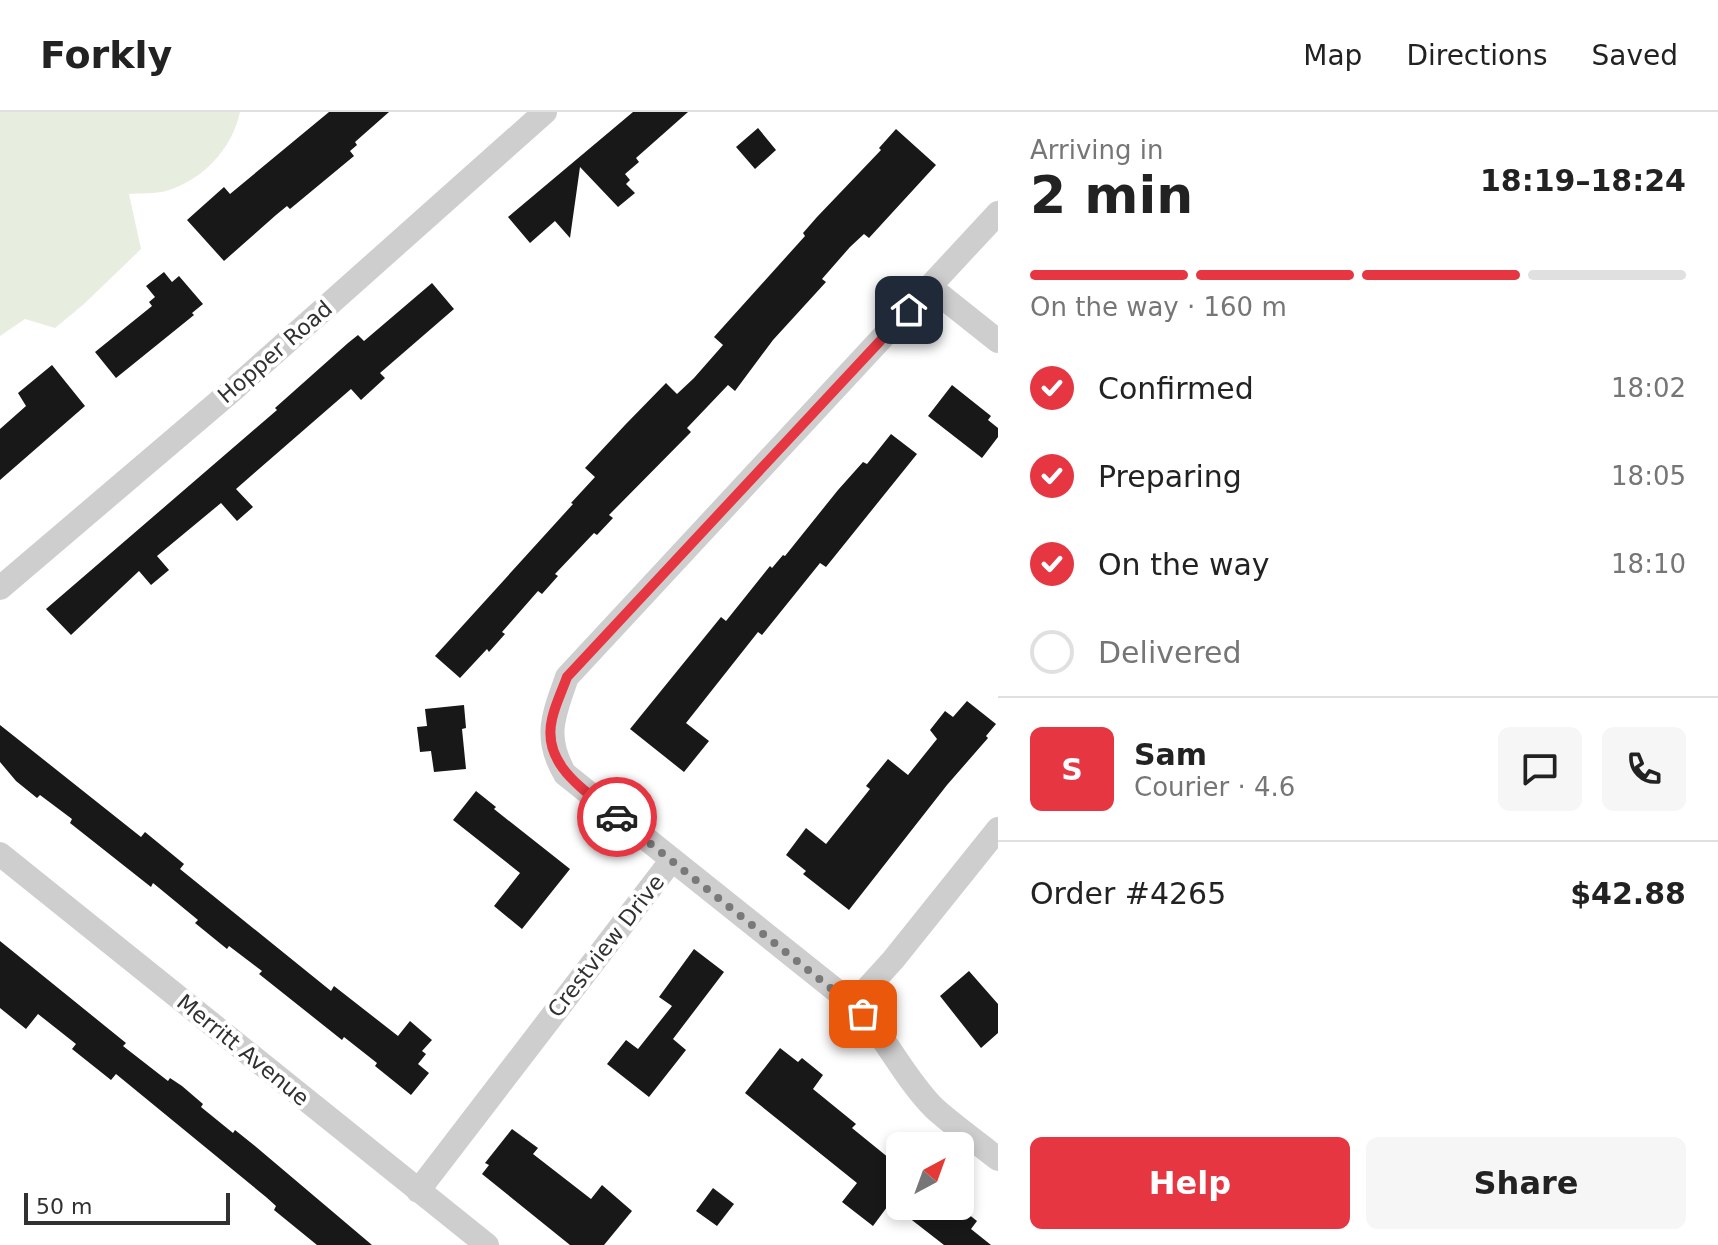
<!DOCTYPE html>
<html lang="en">
<head>
<meta charset="utf-8">
<style>
  :root { --surface:#fff; --page:#f6f6f6; --text:#222; --muted:#767676; --line:#e0e0e0; --accent:#e53641 }
  body { margin:0; font-family:"DejaVu Sans",sans-serif; background:var(--page); color:var(--text); height:100vh; display:flex; flex-direction:column; font-size:30px; white-space:nowrap }
  * { box-sizing:border-box; margin:0 }
  p { font-size:26px; color:var(--muted) }
  .icon { flex:none; width:44px; height:44px; fill:none; stroke:currentColor; stroke-width:2; stroke-linecap:round; stroke-linejoin:round }
  .map { position:relative; flex:1; overflow:hidden }
  .drawer { display:flex; flex-direction:column; background:var(--surface); width:720px }
  .drawer>* { flex:none }
  .needle { width:52px; rotate:41deg }
  .controls { position:absolute; left:886px; top:1020px; display:grid; gap:16px }
  .controls a { display:grid; place-items:center; width:88px; height:88px; border-radius:12px; background:var(--surface); box-shadow:0 4px 12px #0003; font-size:40px }
  .scale { position:absolute; left:24px; bottom:20px; width:206px; box-sizing:border-box; padding-left:8px; border:4px solid #313131; border-top:0; font-size:22px; line-height:28px; white-space:nowrap; color:#313131; -webkit-text-stroke:6px #fff; paint-order:stroke }
  .pin { position:absolute; display:grid; place-items:center; width:68px; height:68px; color:#fff; margin:-34px; border-radius:16px; box-shadow:0 4px 12px #0006 }
  .courier { position:absolute; display:grid; place-items:center; width:80px; height:80px; margin:-40px; border:6px solid #e53641; border-radius:50%; background:#fff; color:#222; box-shadow:0 2px 10px #0007 }
  .overview em { font-style:normal; font-weight:800 }
  .overview div { display:flex; flex-direction:column-reverse }
  .overview { display:flex; align-items:center; justify-content:space-between; height:136px; padding:0 32px }
  h1 { font-size:52px; font-weight:800; line-height:60px }
  .bar { display:grid; grid-template-columns:repeat(4,1fr); gap:12px 8px; align-content:center; height:96px; padding:0 32px }
  .bar i { height:10px; border-radius:6px; background:var(--line) }
  .bar .active { background:var(--accent) }
  .bar p { grid-column:span 4 }
  .line { display:flex; align-items:center; gap:20px; padding:0 32px; border-top:2px solid var(--line) }
  .line div { flex:1 }
  .round { display:grid; place-items:center; flex:none; width:84px; height:84px; border-radius:12px; background:var(--page) }
  ol { padding:0 32px; list-style:none }
  li { display:flex; align-items:center; gap:24px; height:88px }
  li p { margin-inline-start:auto }
  li .icon { padding:8px; border-radius:50%; background:var(--accent); color:#fff; stroke-width:4 }
  li:last-child { color:var(--muted) }
  li i { width:44px; height:44px; border:4px solid var(--line); border-radius:50% }
  .action { display:flex; gap:16px; margin-top:auto; padding:16px 32px }
  .action a { flex:1; height:92px; border-radius:12px; background:var(--accent); color:#fff; font-size:32px; font-weight:800; line-height:92px; text-align:center }
  .action a+a { background:var(--page); color:var(--text) }
  header { display:flex; align-items:center; gap:48px; box-sizing:border-box; height:112px; padding:0 40px; background:var(--surface); border-bottom:2px solid var(--line) }
  header strong { font-size:38px }
  nav { display:flex; gap:44px; margin-inline-start:auto; font-size:28px }
  main { display:flex; flex:1; min-height:0 }
  .map>svg:first-child { display:block }
</style>
</head>
<body>
<header>
<strong>Forkly</strong>
<nav><a>Map</a><a>Directions</a><a>Saved</a></nav>
</header>
<main>
<div class="map">
<svg width="998" height="1133" viewBox="0 0 998 1133">
  <rect width="100%" height="100%" fill="#fff"/>
  <!-- green -->
  <path fill="#e7eee0" d="M 0,0 L 240,0 C 232,37 203,68 166,79 C 155,82 141,81 129,82 L 141,137 L 84,192 L 55,216 L 25,207 L 0,224 Z"/>
  <!-- building -->
  <path fill="#181818" d="M 329,0 L 389,0 L 355,30 L 357,33 L 350,39 L 354,44 L 290,97 L 287,94 L 276,103 L 224,149 L 187,108 L 224,75 L 230,82 Z
    M 633,0 L 688,0 L 636,46 L 639,50 L 625,62 L 630,68 L 626,72 L 635,81 L 618,95 L 580,55 L 570,126 L 555,109 L 530,131 L 508,105 Z
    M 758,16 L 776,38 L 755,57 L 736,35 Z
    M 896,17 L 936,53 L 869,126 L 864,122 L 850,135 L 822,167 L 826,170 L 773,228 L 735,279 L 728,273 L 687,316 L 691,320 L 609,403 L 613,406 L 597,423 L 594,421 L 555,462 L 558,464 L 542,482 L 538,479 L 502,520 L 505,522 L 489,540 L 487,537 L 460,566 L 435,544 L 573,392 L 571,391 L 595,365 L 585,356 L 625,313 L 666,271 L 677,282 L 694,266 L 723,233 L 714,225 L 805,124 L 803,121 L 817,105 L 881,38 L 879,36 Z
    M 164,160 L 172,170 L 179,164 L 203,192 L 192,201 L 194,203 L 116,266 L 95,240 L 152,194 L 149,190 L 155,185 L 146,174 Z
    M 432,171 L 454,197 L 380,261 L 385,266 L 361,288 L 351,277 L 236,377 L 253,395 L 237,409 L 221,391 L 157,444 L 169,458 L 151,473 L 139,459 L 71,523 L 46,497 L 277,298 L 275,296 L 348,231 L 358,223 L 364,229 Z
    M 52,253 L 85,294 L 0,368 L 0,317 L 26,294 L 18,281 Z
    M 952,273 L 991,304 L 988,308 L 998,316 L 998,325 L 982,346 L 928,304 Z
    M 891,322 L 917,342 L 826,455 L 820,451 L 762,523 L 758,520 L 686,611 L 709,629 L 684,660 L 630,617 L 721,505 L 726,509 L 770,454 L 772,456 L 783,443 L 785,444 L 838,378 L 863,350 L 867,352 Z
    M 967,589 L 996,612 L 986,624 L 988,626 L 947,673 L 849,798 L 803,762 L 806,759 L 786,743 L 806,716 L 826,732 L 870,677 L 866,674 L 888,647 L 908,663 L 937,627 L 930,618 L 945,599 L 953,605 Z
    M 464,593 L 466,616 L 462,617 L 466,657 L 434,660 L 431,639 L 420,640 L 417,615 L 427,614 L 425,597 Z
    M 0,613 L 141,725 L 145,720 L 184,752 L 180,757 L 331,879 L 334,874 L 398,924 L 410,909 L 432,928 L 422,939 L 426,942 L 418,952 L 429,961 L 411,983 L 375,954 L 377,951 L 344,925 L 342,928 L 259,862 L 262,859 L 229,834 L 227,837 L 195,811 L 198,808 L 153,771 L 151,775 L 70,711 L 72,707 L 40,683 L 37,686 L 16,669 L 0,650 Z
    M 476,679 L 496,695 L 494,697 L 570,757 L 522,817 L 494,794 L 520,761 L 453,708 Z
    M 0,829 L 126,931 L 123,934 L 168,969 L 170,966 L 182,974 L 203,992 L 201,995 L 233,1021 L 235,1018 L 255,1034 L 372,1133 L 317,1133 L 274,1098 L 276,1094 L 266,1085 L 116,962 L 111,968 L 72,937 L 76,932 L 38,902 L 26,917 L 0,896 Z
    M 694,837 L 724,860 L 673,927 L 686,938 L 649,985 L 607,952 L 626,928 L 638,937 L 672,894 L 659,885 Z
    M 969,859 L 998,892 L 998,921 L 981,936 L 940,884 Z
    M 780,936 L 798,950 L 802,946 L 823,963 L 813,977 L 856,1012 L 852,1016 L 900,1055 L 900,1094 L 958,1094 L 977,1109 L 971,1117 L 991,1133 L 944,1133 L 890,1091 L 873,1114 L 842,1090 L 857,1071 L 745,981 Z
    M 512,1017 L 538,1036 L 533,1042 L 591,1087 L 602,1073 L 632,1099 L 604,1133 L 570,1133 L 482,1062 L 489,1053 L 485,1051 Z
    M 713,1076 L 734,1092 L 717,1114 L 696,1099 Z"/>
  <g fill="none" stroke-linecap="round" stroke-linejoin="round">
    <!-- street -->
    <path stroke="#cecece" stroke-width="24" d="M 998,101 L 567,565 C 554,602 543,625 565,662 L 853,892 C 885,922 903,965 934,996 C 954,1014 977,1030 998,1047
      M 930,175 L 998,229
      M 0,476 L 235,276 L 545,0
      M 0,742 L 487,1133
      M 853,892 L 893,848 L 998,717
      M 418,1079 L 671,749"/>
  </g>
  <g fill="none" stroke-linecap="round" stroke-linejoin="round">
    <!-- done -->
    <path stroke="#797979" stroke-width="8" stroke-dasharray="0 14.4" d="M 617,705 L 863,902"/>
    <!-- route -->
    <path stroke="#e53641" stroke-width="10" d="M 617,705 C 587,679 541,654 552,607 C 555,593 562,579 567,565 L 909,198"/>
  </g>
  <g text-anchor="middle" dominant-baseline="central" stroke-width="8" stroke-linejoin="round" paint-order="stroke">
    <!-- street labels -->
    <g font-size="22" fill="#313131" stroke="#fff">
      <text transform="translate(275 240) rotate(-41)">Hopper Road</text>
      <text transform="translate(606 834) rotate(-52)">Crestview Drive</text>
      <text transform="translate(243 938) rotate(39)">Merritt Avenue</text>
    </g>
  </g>
</svg>
<div class="controls">
<a><svg class="needle" viewBox="-14 -14 28 28"><path d="M0-13l5 13h-10z" fill="#e53935"/><path d="M0 13l5-13h-10z" fill="#767676"/></svg></a>
</div>
<div class="scale">50 m</div>
<div class="pin" style="left:863px;top:902px;background:#ea580c"><svg class="icon" aria-label="bag" viewBox="0 0 24 24"><path d="M5 8h14l-1 12H6zM9 8a3 3 0 0 1 6 0"/></svg></div>
<div class="pin" style="left:909px;top:198px;background:#1f2937"><svg class="icon" aria-label="home" viewBox="0 0 24 24"><path d="M3 11l9-7 9 7M6 9v11h12V9"/></svg></div>
<div class="courier" style="left:617px;top:705px"><svg class="icon" aria-label="car" viewBox="0 0 24 24"><path d="M5 17H2v-5l4-1 3-4h7l3 4 3 1v5h-3M9 17h6M6 11h13"/><circle cx="7" cy="17" r="2"/><circle cx="17" cy="17" r="2"/></svg></div>
</div>
<section class="drawer">
<div class="overview"><div><h1>2 min</h1><p>Arriving in</p></div><em>18:19–18:24</em></div>
<div class="bar"><i class="active"></i><i class="active"></i><i class="active"></i><i></i><p>On the way · 160 m</p></div>
<ol>
<li><svg class="icon" aria-label="check" viewBox="0 0 24 24"><path d="M5 12l5 5 9-10"/></svg>Confirmed<p>18:02</p></li>
<li><svg class="icon" aria-label="check" viewBox="0 0 24 24"><path d="M5 12l5 5 9-10"/></svg>Preparing<p>18:05</p></li>
<li><svg class="icon" aria-label="check" viewBox="0 0 24 24"><path d="M5 12l5 5 9-10"/></svg>On the way<p>18:10</p></li>
<li><i></i>Delivered</li>
</ol>
<div class="line" style="height:144px"><b class="round" style="background:var(--accent);color:#fff">S</b><div><b>Sam</b><p>Courier · 4.6</p></div><a class="round"><svg class="icon" aria-label="chat" viewBox="0 0 24 24"><path d="M4 5h16v11H9l-5 4z"/></svg></a><a class="round"><svg class="icon" aria-label="phone" viewBox="0 0 24 24"><path d="M5 4h4l2 5-3 2q2 4 5 5l2-3 5 2v4C11 20 4 13 5 4z"/></svg></a></div>
<div class="line" style="height:104px"><div>Order #4265</div><b>$42.88</b></div>
<div class="action"><a>Help</a><a>Share</a></div>
</section>
</main>
</body>
</html>
